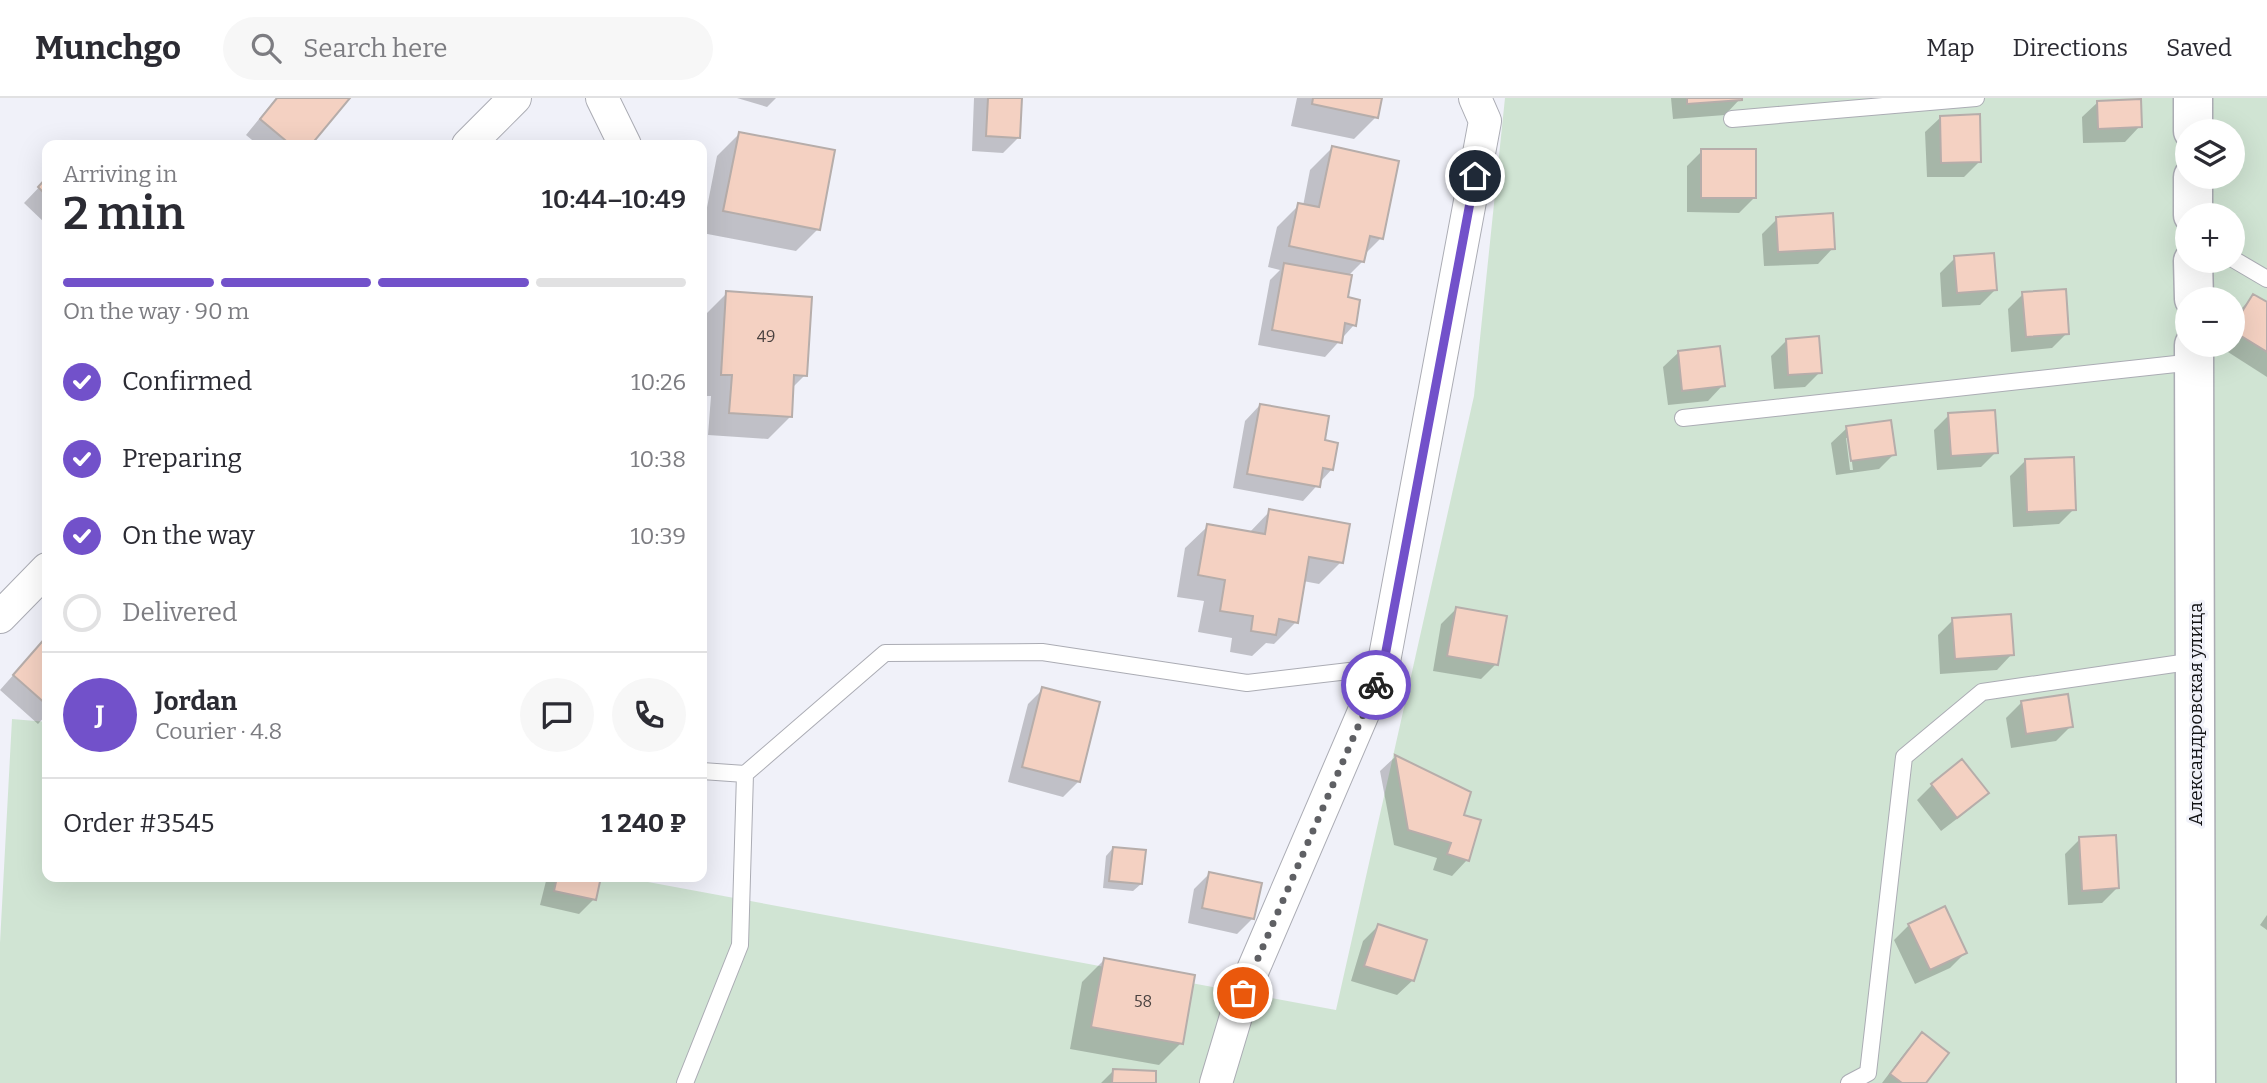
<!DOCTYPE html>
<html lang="en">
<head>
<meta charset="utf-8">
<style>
  :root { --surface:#fff; --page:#f7f7f7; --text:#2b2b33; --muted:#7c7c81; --line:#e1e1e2; --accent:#7251ca }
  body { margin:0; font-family:Bitter,serif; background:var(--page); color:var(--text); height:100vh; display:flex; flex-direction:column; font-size:26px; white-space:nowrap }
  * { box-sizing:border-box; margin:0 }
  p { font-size:23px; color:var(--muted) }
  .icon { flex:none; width:38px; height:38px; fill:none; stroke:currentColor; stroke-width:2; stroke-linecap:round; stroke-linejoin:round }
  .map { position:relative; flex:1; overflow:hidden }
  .panel { position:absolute; left:42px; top:42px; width:665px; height:742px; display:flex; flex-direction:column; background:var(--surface); border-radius:14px; box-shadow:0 7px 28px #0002 }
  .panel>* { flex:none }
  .fabs { position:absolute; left:2175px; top:21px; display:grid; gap:14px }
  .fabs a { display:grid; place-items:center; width:70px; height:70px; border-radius:50%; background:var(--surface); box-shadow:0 7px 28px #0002; font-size:35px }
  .pin { position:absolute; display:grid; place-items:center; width:60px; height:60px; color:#fff; margin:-30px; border:4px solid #fff; border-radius:50%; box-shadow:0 2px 7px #0007 }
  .courier { position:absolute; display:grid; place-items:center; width:70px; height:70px; margin:-35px; border:5px solid #7251ca; border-radius:50%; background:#fff; color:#222; box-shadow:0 2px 9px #0007 }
  .headline em { font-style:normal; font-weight:600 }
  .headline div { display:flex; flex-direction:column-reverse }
  .headline { display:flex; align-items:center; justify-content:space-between; height:119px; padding:0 21px }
  h1 { font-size:46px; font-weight:600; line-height:52px }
  .bar { display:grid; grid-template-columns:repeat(4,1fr); gap:10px 7px; align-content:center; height:84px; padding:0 21px }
  .bar i { height:9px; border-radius:5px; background:var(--line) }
  .bar .active { background:var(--accent) }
  .bar p { grid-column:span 4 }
  .line { display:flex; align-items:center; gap:18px; padding:0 21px; border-top:2px solid var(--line) }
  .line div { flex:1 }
  .round { display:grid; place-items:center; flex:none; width:74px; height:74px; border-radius:37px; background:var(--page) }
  ol { padding:0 21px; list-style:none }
  li { display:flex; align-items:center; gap:21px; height:77px }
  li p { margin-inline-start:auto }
  li .icon { padding:7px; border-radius:50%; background:var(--accent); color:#fff; stroke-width:4 }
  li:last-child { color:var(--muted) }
  li i { width:38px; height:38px; border:4px solid var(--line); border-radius:50% }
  header { display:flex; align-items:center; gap:42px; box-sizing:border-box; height:98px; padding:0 35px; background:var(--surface); border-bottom:2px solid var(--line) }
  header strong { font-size:33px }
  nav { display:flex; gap:38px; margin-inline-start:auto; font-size:24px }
  .search { width:490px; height:63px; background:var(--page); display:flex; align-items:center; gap:18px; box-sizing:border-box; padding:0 24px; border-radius:38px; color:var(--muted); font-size:26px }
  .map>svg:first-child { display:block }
</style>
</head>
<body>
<header>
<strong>Munchgo</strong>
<div class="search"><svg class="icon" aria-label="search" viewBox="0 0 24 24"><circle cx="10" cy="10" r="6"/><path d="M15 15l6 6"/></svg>Search here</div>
<nav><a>Map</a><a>Directions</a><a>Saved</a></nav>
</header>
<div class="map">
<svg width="2267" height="985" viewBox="0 0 2267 985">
  <rect width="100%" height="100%" fill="#f0f1f9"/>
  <!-- green -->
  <path fill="#d0e4d3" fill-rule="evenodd" d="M 1505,0 L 2267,0 L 2267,985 L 0,985 L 0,845 L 12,621 L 47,624 L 47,779 L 621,779 L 1336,912 L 1474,298 ZM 2188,33 L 2233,33 L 2233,79 L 2188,79 ZM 2188,117 L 2233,117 L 2233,163 L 2188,163 ZM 2188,201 L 2233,201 L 2233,247 L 2188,247 Z"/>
  <!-- shadow -->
  <path fill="#0003" fill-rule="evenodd" d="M 276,0 L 347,0 L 309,47 L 258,47 L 246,37 Z
    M 737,0 L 776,0 L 767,9 Z
    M 974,0 L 1021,0 L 1018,40 L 1003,55 L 972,53 Z
    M 1297,0 L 1380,0 L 1376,19 L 1354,41 L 1291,28 Z
    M 1671,0 L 1740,0 L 1740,1 L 1725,17 L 1673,21 Z
    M 2098,4 L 2140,28 L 2125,44 L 2083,45 L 2082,19 Z
    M 1941,19 L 1979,64 L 1964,79 L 1927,79 L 1925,34 Z
    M 739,36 L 818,131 L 796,153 L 702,135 L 717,58 Z
    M 1332,50 L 1381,140 L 1364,157 L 1363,163 L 1348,178 L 1346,201 L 1354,227 L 1325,259 L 1258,247 L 1270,182 L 1280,172 L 1268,169 L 1277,129 L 1299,107 L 1303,108 L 1310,72 Z
    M 1702,53 L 1754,100 L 1739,115 L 1687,114 L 1687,68 Z
    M 47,81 L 47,127 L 24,105 Z
    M 1777,121 L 1833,150 L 1818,166 L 1764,168 L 1762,136 Z
    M 1955,160 L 1995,192 L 1980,207 L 1942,209 L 1940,175 Z
    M 727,195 L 805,277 L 792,290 L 790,319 L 768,341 L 708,337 L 711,298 L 702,298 L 705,217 Z
    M 2023,196 L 2067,235 L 2052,250 L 2011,254 L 2008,211 Z
    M 2254,198 L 2267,206 L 2267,279 L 2217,247 L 2233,247 L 2233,222 L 2239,213 Z
    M 1786,243 L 1820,274 L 1805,289 L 1774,291 L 1771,258 Z
    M 1679,254 L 1723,287 L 1708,303 L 1668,307 L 1663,269 Z
    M 1260,307 L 1323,344 L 1332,371 L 1303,403 L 1233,390 L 1245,323 Z
    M 1949,317 L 1996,354 L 1981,369 L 1937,372 L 1934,332 Z
    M 1847,330 L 1894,356 L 1879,371 L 1836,377 L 1831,345 ZM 1846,340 L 1849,340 L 1853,372 L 1850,372 Z
    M 2025,363 L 2074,411 L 2059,426 L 2013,429 L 2010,378 Z
    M 1270,413 L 1341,464 L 1319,486 L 1303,483 L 1296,524 L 1274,546 L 1266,545 L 1252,558 L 1230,554 L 1232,540 L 1198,534 L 1204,503 L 1177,499 L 1185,450 L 1208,428 L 1249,435 Z
    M 1456,511 L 1496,566 L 1481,581 L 1433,573 L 1441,526 Z
    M 1953,522 L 2012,556 L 1997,572 L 1940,576 L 1938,537 Z
    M 47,539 L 47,616 L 38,626 L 0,592 Z
    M 1043,591 L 1098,606 L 1078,684 L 1063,699 L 1008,684 L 1028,606 Z
    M 2022,604 L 2071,628 L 2056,643 L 2011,650 L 2006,620 Z
    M 1395,659 L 1469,695 L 1462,718 L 1479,723 L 1467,762 L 1452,778 L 1433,772 L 1437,760 L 1394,747 L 1380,673 Z
    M 1962,663 L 1986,695 L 1971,710 L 1941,733 L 1917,702 L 1932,687 Z
    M 2080,741 L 2117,790 L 2102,805 L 2068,807 L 2065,756 Z
    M 1113,750 L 1141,786 L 1133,793 L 1103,790 L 1106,758 Z
    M 1209,776 L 1252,821 L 1237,836 L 1188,825 L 1194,791 Z
    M 547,779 L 599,779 L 594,801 L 579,816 L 540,807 Z
    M 2267,817 L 2267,832 L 2260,827 Z
    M 1909,827 L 1965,855 L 1950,870 L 1915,886 L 1894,842 Z
    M 1378,828 L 1413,882 L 1397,897 L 1351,883 L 1363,843 Z
    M 1104,862 L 1181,945 L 1159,967 L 1070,951 L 1082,884 Z
    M 1922,937 L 1924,985 L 1882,985 L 1907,952 Z
    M 1114,972 L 1154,985 L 1101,985 Z"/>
  <!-- building -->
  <path fill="#f4d1c2" stroke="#b6adaa" stroke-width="2" d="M 277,0 L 350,0 L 311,47 L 291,47 L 260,21 Z
    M 988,0 L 1022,0 L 1020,40 L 986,38 Z
    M 1313,0 L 1382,0 L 1378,20 L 1312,6 Z
    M 1687,0 L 1742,0 L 1742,2 L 1687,6 Z
    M 2141,1 L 2142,29 L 2098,31 L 2097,3 Z
    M 1980,16 L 1981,64 L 1941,65 L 1940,18 Z
    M 739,34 L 835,52 L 820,132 L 723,113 Z
    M 1332,48 L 1399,63 L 1383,141 L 1370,138 L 1364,164 L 1289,148 L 1298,105 L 1319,109 Z
    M 1701,51 L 1756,51 L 1756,100 L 1701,100 Z
    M 47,79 L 47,98 L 38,89 Z
    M 1833,115 L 1835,151 L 1778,154 L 1776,119 Z
    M 1994,155 L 1997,192 L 1957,195 L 1954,158 Z
    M 1284,165 L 1352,177 L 1348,199 L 1360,202 L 1356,228 L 1345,225 L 1342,245 L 1272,232 Z
    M 2066,191 L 2069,236 L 2026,239 L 2022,194 Z
    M 726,193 L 812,199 L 807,278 L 794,277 L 792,319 L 729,315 L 732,277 L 721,277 Z
    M 2253,196 L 2267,204 L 2267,254 L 2233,233 L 2233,228 Z
    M 1819,238 L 1822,275 L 1788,277 L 1786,241 Z
    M 1720,248 L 1725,288 L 1682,293 L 1678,253 Z
    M 1260,306 L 1329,318 L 1325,342 L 1338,345 L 1333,372 L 1323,370 L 1320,389 L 1247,376 Z
    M 1995,312 L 1998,355 L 1951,358 L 1948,315 Z
    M 1891,322 L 1896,357 L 1851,363 L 1846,328 Z
    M 2074,359 L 2076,412 L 2027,414 L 2025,361 Z
    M 1269,411 L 1350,426 L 1343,465 L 1309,459 L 1298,525 L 1279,521 L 1276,537 L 1251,533 L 1253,518 L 1220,513 L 1225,482 L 1198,477 L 1207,426 L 1265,436 Z
    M 1456,509 L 1507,518 L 1498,567 L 1447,558 Z
    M 2011,516 L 2014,557 L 1955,561 L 1952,520 Z
    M 47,538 L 47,607 L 13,577 Z
    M 1042,589 L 1100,604 L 1080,684 L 1022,669 Z
    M 2068,596 L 2073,629 L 2026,636 L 2021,603 Z
    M 1395,657 L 1471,694 L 1464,717 L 1481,722 L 1469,763 L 1447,756 L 1451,745 L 1408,732 Z
    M 1962,661 L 1989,695 L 1957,720 L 1931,686 Z
    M 2116,737 L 2119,790 L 2082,793 L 2079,739 Z
    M 1113,749 L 1146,752 L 1142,786 L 1109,783 Z
    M 1209,774 L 1262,785 L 1254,821 L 1202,810 Z
    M 557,779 L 601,779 L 596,802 L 554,793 Z
    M 1945,808 L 1967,855 L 1930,872 L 1908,826 Z
    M 1378,826 L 1427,842 L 1414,883 L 1364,868 Z
    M 1104,860 L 1195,877 L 1183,946 L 1091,929 Z
    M 1922,934 L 1949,955 L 1926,985 L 1902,985 L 1890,976 Z
    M 1113,971 L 1156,973 L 1156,985 L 1112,985 Z"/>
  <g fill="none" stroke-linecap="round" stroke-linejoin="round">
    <!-- lane casing -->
    <g stroke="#abacb4" stroke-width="18">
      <path id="lane" d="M 1732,21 L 1976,0
        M 2233,161 L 2267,181
        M 1683,320 L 2194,264
        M 702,673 L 745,676 L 885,555 L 1042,554 L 1247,585 L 1383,569
        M 685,985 L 740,847 L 745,676
        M 1849,985 L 1868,975 L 1904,659 L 1982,594 L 2195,563"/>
    </g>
    <!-- street casing -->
    <g stroke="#abacb4" stroke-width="34">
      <path id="street" d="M 602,0 L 625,47
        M 468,47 L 515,0
        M 0,519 L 47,471
        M 1216,985 L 1243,895 L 1383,569 L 1485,23 L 1475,0"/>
    </g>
    <!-- secondary casing -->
    <g stroke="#abacb4" stroke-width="41">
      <path id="secondary" d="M 2193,0 L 2193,33
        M 2193,79 L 2193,117
        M 2193,163 L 2194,201
        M 2194,247 L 2196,985"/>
    </g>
    <!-- lane -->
    <use href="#lane" stroke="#fff" stroke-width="16"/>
    <!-- street -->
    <use href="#street" stroke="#fff" stroke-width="32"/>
    <!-- secondary -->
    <use href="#secondary" stroke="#fff" stroke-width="38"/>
  </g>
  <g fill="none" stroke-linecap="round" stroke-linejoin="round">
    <!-- done -->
    <path stroke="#5f6064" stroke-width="7" stroke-dasharray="0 12.6" d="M 1243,895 L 1376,587"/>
    <!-- route -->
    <path stroke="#7251ca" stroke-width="9" d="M 1376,587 L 1383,569 L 1475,78"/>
  </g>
  <g text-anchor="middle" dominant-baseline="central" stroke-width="6" stroke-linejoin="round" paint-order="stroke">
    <!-- number labels -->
    <g font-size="16" fill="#4a4240">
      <text x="766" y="238">49</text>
      <text x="1143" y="903">58</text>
    </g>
    <!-- street labels -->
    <g font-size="19" fill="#111214" stroke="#f0f1f9">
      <text transform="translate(2195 616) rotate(-90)">Александровская улица</text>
    </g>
  </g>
</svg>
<div class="fabs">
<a><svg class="icon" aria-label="layers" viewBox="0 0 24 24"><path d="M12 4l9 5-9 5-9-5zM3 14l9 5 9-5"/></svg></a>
<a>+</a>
<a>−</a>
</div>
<div class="pin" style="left:1243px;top:895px;background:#ea580c"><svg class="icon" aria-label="bag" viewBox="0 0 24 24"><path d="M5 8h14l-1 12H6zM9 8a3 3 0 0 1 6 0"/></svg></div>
<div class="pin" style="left:1475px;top:78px;background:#1f2937"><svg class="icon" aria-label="home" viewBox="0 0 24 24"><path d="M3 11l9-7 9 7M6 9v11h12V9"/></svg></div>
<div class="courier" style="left:1376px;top:587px"><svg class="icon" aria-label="bike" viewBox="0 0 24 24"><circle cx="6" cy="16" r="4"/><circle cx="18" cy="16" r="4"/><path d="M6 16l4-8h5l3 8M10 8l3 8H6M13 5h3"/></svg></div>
<section class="panel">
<div class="headline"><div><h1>2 min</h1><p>Arriving in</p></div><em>10:44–10:49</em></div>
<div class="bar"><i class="active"></i><i class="active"></i><i class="active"></i><i></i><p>On the way · 90 m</p></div>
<ol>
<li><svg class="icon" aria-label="check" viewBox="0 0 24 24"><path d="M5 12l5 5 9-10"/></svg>Confirmed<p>10:26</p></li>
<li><svg class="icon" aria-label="check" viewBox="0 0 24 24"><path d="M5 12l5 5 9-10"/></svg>Preparing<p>10:38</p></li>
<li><svg class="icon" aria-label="check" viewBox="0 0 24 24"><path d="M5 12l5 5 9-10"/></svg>On the way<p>10:39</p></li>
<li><i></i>Delivered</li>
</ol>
<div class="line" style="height:126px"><b class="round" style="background:var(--accent);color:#fff">J</b><div><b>Jordan</b><p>Courier · 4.8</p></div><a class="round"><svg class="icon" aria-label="chat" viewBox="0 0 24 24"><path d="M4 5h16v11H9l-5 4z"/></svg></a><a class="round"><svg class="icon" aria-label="phone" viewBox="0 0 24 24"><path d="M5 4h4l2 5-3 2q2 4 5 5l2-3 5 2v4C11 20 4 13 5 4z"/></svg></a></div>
<div class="line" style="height:91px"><div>Order #3545</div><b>1 240 ₽</b></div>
</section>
</div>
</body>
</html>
